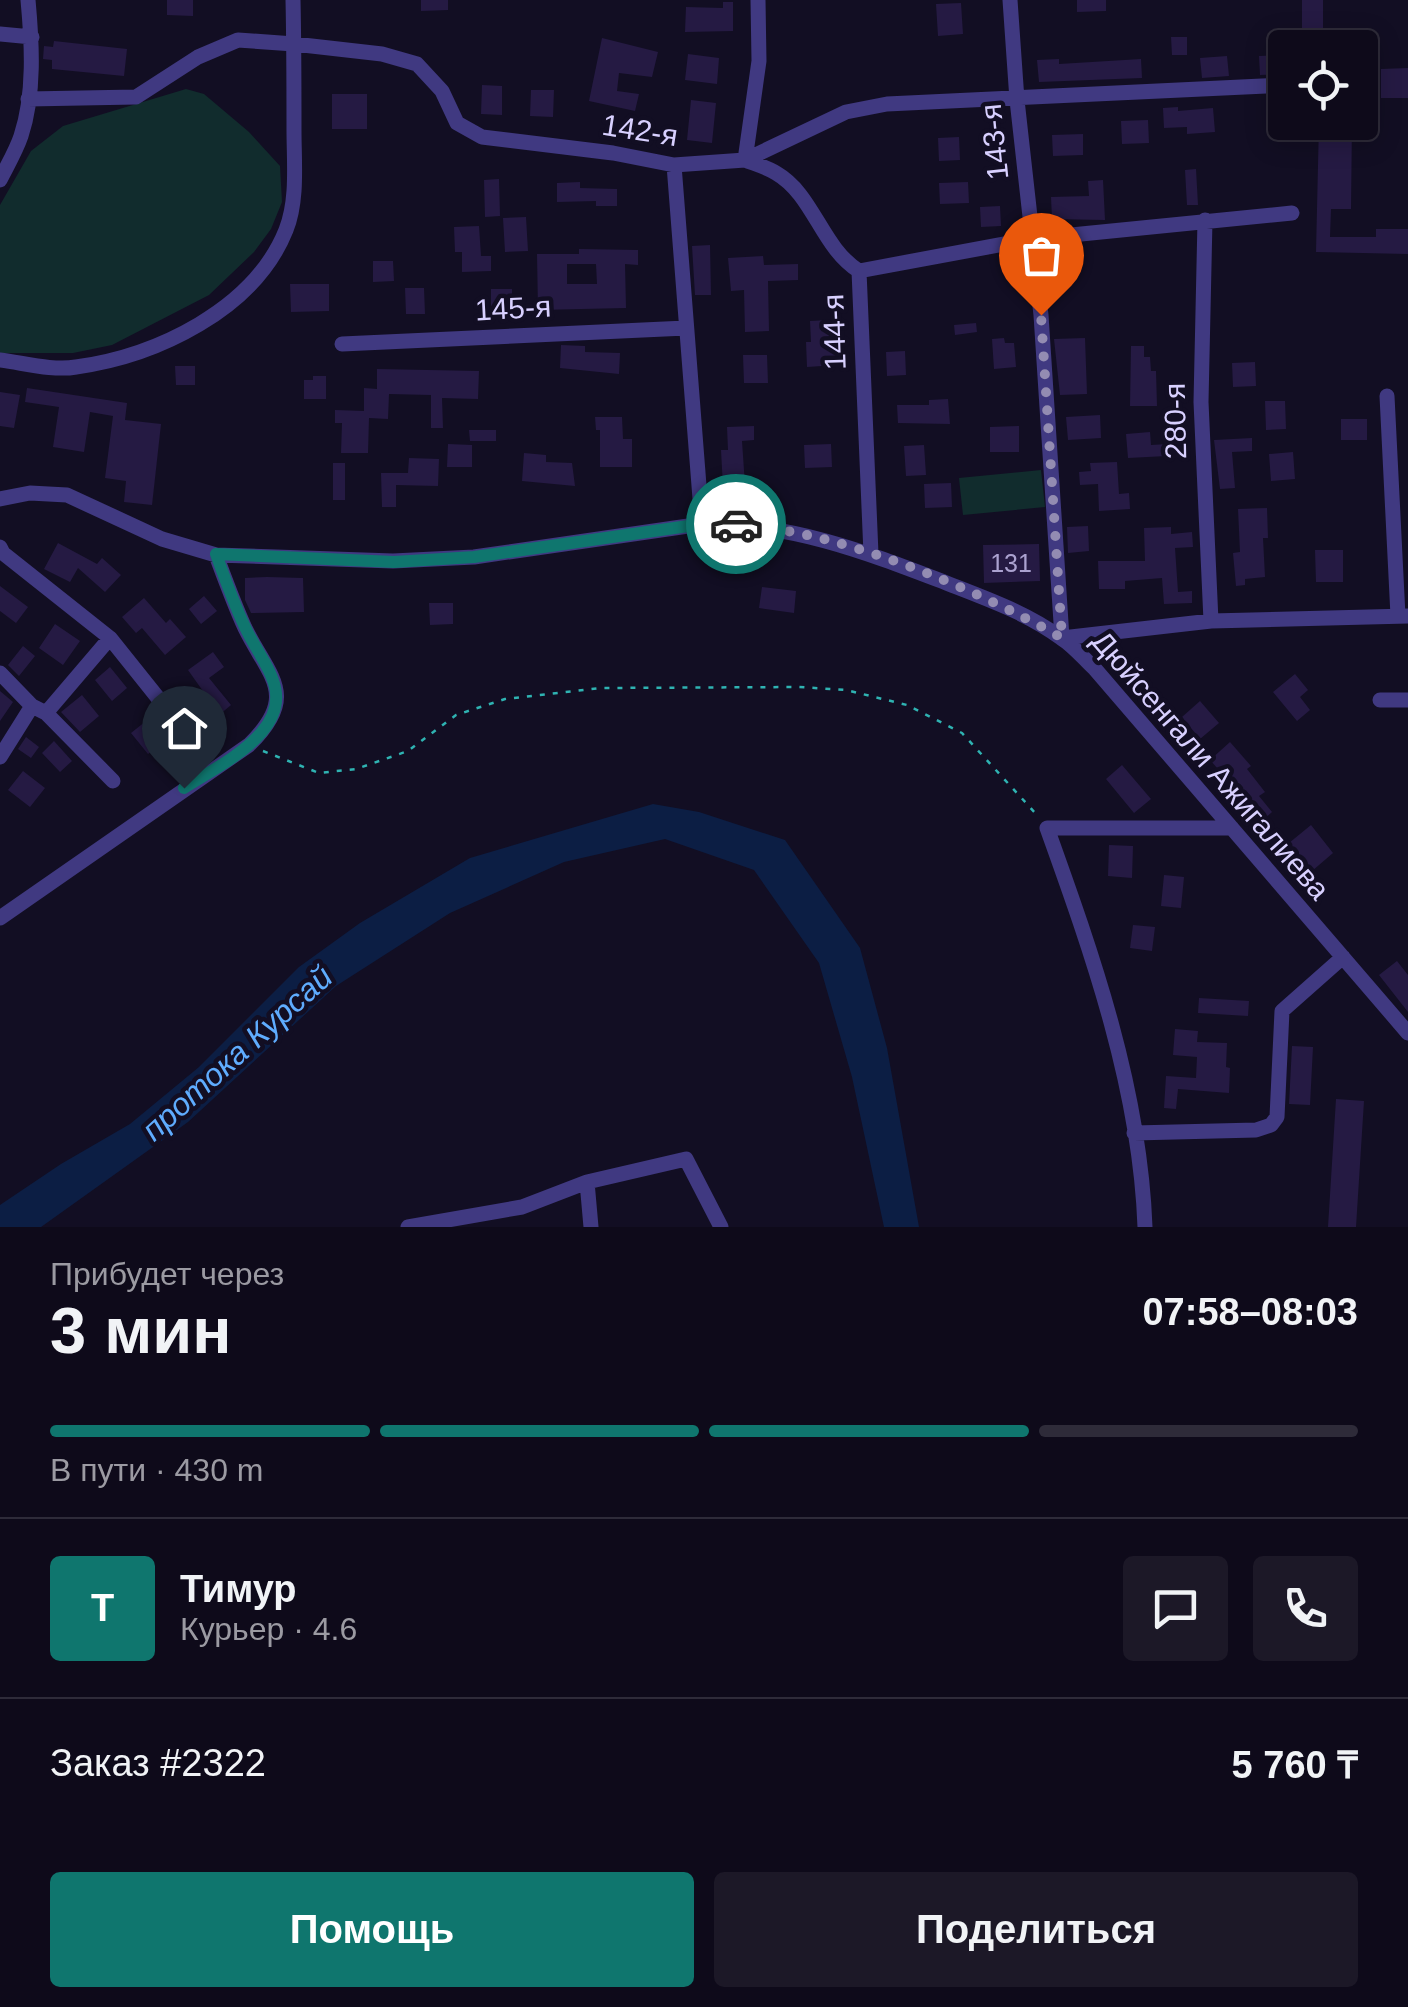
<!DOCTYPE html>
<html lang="ru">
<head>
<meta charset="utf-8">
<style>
  :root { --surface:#0e0a1a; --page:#1c1827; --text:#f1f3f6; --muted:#9b9aa2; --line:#2e2b39; --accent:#0f766e }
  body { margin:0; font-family:Helvetica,sans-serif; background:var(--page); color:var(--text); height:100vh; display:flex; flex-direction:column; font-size:38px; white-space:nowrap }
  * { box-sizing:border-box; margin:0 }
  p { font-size:32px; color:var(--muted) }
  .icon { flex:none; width:55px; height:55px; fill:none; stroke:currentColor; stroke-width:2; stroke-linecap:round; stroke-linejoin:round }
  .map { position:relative; height:1227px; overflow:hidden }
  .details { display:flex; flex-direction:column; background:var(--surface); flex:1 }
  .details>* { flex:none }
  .buttons { position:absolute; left:1268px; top:30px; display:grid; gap:20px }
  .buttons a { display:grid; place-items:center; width:110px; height:110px; border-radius:10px; background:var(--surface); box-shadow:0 5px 25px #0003,0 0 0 2px var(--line); font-size:50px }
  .pin { position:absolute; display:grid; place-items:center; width:85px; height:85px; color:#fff; margin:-102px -42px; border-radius:50% 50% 50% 0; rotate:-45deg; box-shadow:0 0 10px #0007 }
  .pin .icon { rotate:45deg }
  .courier { position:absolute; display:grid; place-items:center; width:100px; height:100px; margin:-50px; border:8px solid #0f766e; border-radius:50%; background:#fff; color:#222; box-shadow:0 2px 12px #0007 }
  .head em { font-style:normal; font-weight:800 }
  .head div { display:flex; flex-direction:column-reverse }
  .head { display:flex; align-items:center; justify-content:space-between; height:170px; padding:0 50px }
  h1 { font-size:65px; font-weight:800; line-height:75px }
  .bar { display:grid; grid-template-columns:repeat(4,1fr); gap:15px 10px; align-content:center; height:120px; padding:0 50px }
  .bar i { height:12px; border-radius:8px; background:var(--line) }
  .bar .selected { background:var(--accent) }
  .bar p { grid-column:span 4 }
  .line { display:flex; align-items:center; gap:25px; padding:0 50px; border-top:2px solid var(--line) }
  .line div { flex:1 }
  .round { display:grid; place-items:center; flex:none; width:105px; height:105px; border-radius:10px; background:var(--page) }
  .button { display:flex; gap:20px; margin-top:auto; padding:20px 50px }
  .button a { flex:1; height:115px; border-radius:10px; background:var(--accent); color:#fff; font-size:40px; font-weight:800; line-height:115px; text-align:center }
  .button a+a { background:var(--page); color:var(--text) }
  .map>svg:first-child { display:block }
</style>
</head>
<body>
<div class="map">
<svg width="1408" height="1227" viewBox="0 0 1408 1227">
  <rect width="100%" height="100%" fill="#120e23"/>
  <!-- green -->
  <path fill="#112c2d" d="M 186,89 L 204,94 L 249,132 L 280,166 L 282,202 L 271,229 L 254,252 L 209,295 L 112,345 L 73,353 L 0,353 L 0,205 L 31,151 L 63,126 Z
    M 1041,470 L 1045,507 L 963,515 L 959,478 Z"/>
  <!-- water -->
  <path fill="#0c1e44" d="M 653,804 L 699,812 L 785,840 L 860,948 L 887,1048 L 919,1227 L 884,1227 L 852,1077 L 819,963 L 754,870 L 665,839 L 564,862 L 450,913 L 336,986 L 188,1122 L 41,1227 L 0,1227 L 0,1205 L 61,1164 L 130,1124 L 199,1067 L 299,967 L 360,923 L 470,858 Z"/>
  <!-- building -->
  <path fill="#251a43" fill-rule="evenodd" d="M 167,0 L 193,0 L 193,16 L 167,15 Z
    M 421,0 L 448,0 L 448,10 L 421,11 Z
    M 1077,0 L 1106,0 L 1106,11 L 1077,12 Z
    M 1302,0 L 1323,0 L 1323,29 L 1302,29 Z
    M 723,2 L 733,2 L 733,31 L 685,32 L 686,7 L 723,8 Z
    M 961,3 L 963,34 L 938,36 L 936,4 Z
    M 1171,37 L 1187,37 L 1187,55 L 1172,55 Z
    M 602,38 L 658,52 L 652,77 L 619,73 L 617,91 L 639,94 L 635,111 L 589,101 Z
    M 54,41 L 127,49 L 124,76 L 52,69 L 52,60 L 43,59 L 44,46 L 53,47 Z
    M 688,54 L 719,58 L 717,84 L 685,80 Z
    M 1284,55 L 1285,74 L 1260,75 L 1259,56 Z
    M 1227,56 L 1229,76 L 1202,78 L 1200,58 Z
    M 1059,59 L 1059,64 L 1141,59 L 1142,78 L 1039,82 L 1037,60 Z
    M 1408,68 L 1408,98 L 1381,98 L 1381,69 Z
    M 482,85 L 502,86 L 502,115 L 481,114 Z
    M 531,90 L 554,90 L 553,117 L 530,116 Z
    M 332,94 L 367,94 L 367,129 L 332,129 Z
    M 691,100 L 716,103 L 712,143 L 687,140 Z
    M 1178,107 L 1178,111 L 1213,108 L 1215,132 L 1187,134 L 1187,127 L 1164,128 L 1163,108 Z
    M 1148,120 L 1149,143 L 1122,144 L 1121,121 Z
    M 1319,122 L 1352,122 L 1351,209 L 1331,209 L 1330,237 L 1376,237 L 1376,229 L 1408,229 L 1408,254 L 1316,252 Z
    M 1083,134 L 1083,155 L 1053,156 L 1052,135 Z
    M 959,137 L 960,160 L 939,161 L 938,138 Z
    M 1196,169 L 1198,205 L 1187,205 L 1185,170 Z
    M 499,179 L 500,216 L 485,217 L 484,180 Z
    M 1103,180 L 1105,220 L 1052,219 L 1051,197 L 1089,196 L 1088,181 Z
    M 580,182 L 580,188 L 617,189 L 617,206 L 596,206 L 596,201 L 557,202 L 557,183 Z
    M 968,182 L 969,203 L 940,204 L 939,183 Z
    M 1000,206 L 1001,226 L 981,227 L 980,207 Z
    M 526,217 L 528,251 L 505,252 L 503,218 Z
    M 479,226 L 481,256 L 491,256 L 491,271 L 462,272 L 462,252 L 455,252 L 454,227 Z
    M 710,245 L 711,295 L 695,295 L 692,246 Z
    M 579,249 L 638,250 L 638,265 L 625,264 L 626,308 L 538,310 L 537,254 L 579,254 ZM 567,264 L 596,264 L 597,284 L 567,284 Z
    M 763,256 L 764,265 L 798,264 L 798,280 L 768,281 L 769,331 L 745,332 L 744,290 L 731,291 L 728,258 Z
    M 373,261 L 393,261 L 394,281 L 373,282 Z
    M 290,284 L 329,284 L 329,311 L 291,312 Z
    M 405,288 L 424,288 L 425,314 L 406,314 Z
    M 491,289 L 512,289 L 512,309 L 491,309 Z
    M 829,320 L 830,341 L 836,341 L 837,365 L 807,367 L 806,342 L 811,342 L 810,321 Z
    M 976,323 L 977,332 L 955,335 L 954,325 Z
    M 1004,338 L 1005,343 L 1014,343 L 1016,367 L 994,369 L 992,339 Z
    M 1085,338 L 1087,394 L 1060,395 L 1054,339 Z
    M 561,345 L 585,346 L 585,352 L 620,353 L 619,374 L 560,368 Z
    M 1131,346 L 1144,346 L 1144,357 L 1150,357 L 1151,371 L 1156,371 L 1157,406 L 1130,406 Z
    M 905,351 L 906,375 L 887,376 L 886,352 Z
    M 743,355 L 767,355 L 768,383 L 744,383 Z
    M 1255,362 L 1256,386 L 1233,387 L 1232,363 Z
    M 175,366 L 195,366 L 195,385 L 176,385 Z
    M 377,369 L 479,371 L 478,399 L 442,398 L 443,428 L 431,428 L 431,395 L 389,394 L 388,419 L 369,418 L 368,453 L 341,453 L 342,423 L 335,423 L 335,410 L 364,411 L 364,388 L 377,389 Z
    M 313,376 L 326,376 L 326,399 L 304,399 L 304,380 L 313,380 Z
    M 27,388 L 127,403 L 125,420 L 161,424 L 152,505 L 124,502 L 126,481 L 105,478 L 113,416 L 90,412 L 84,452 L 53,447 L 59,407 L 25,402 Z
    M 0,392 L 20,395 L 14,428 L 0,426 Z
    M 948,399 L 950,424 L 898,423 L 897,405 L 929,405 L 929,400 Z
    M 1265,401 L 1285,401 L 1286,429 L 1266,430 Z
    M 1100,415 L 1101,438 L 1068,440 L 1066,417 Z
    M 595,417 L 622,417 L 623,439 L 632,439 L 632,467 L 600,467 L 600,430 L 596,430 Z
    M 1341,419 L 1367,419 L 1367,440 L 1341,440 Z
    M 754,426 L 754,440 L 742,441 L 745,485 L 723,487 L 721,450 L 728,450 L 727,427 Z
    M 1019,426 L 1019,452 L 990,452 L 990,427 Z
    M 469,430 L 496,430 L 496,441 L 470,441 Z
    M 1150,432 L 1151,445 L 1186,443 L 1186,455 L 1128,458 L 1126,434 Z
    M 1252,438 L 1252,451 L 1232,452 L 1235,488 L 1220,489 L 1214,440 Z
    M 448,444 L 472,445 L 472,467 L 447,467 Z
    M 831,444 L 832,467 L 805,468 L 804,445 Z
    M 924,445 L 926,475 L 906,476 L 904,446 Z
    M 1293,452 L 1295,479 L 1271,481 L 1269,454 Z
    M 524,453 L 546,455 L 546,462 L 572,463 L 575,486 L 522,481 Z
    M 409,458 L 439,459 L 438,486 L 396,485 L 396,507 L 382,507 L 381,473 L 408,473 Z
    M 1117,462 L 1119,494 L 1129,493 L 1130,509 L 1099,511 L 1098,484 L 1080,485 L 1079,472 L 1091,471 L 1090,463 Z
    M 333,463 L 345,463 L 345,500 L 333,500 Z
    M 951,483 L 952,507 L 925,508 L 924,484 Z
    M 1267,508 L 1268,538 L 1263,538 L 1265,577 L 1245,579 L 1245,585 L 1236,586 L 1233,553 L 1240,552 L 1238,509 Z
    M 1088,526 L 1089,551 L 1068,553 L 1067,527 Z
    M 1171,527 L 1171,534 L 1192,532 L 1193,547 L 1175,548 L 1178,592 L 1192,591 L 1192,603 L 1164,604 L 1162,578 L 1125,581 L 1125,589 L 1099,589 L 1098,561 L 1145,561 L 1144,528 Z
    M 58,543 L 97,564 L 102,558 L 121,575 L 105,592 L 78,568 L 70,582 L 44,569 Z
    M 1039,544 L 1040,581 L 984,583 L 983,545 Z
    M 1315,550 L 1343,550 L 1343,582 L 1316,582 Z
    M 267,577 L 303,578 L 304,612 L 251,613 L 245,600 L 245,578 Z
    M 0,586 L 28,607 L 16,623 L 0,611 Z
    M 762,587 L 796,591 L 794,613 L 759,608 Z
    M 204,596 L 217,611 L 201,624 L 189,609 Z
    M 144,598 L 166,623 L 170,619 L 186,637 L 165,655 L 142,628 L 136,633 L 122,617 Z
    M 429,603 L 453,603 L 453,624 L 430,625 Z
    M 55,624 L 80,641 L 63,665 L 39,648 Z
    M 23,646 L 35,656 L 19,676 L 8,665 Z
    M 213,652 L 224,667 L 209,678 L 231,705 L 218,716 L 202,697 L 205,694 L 188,670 Z
    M 110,667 L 127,688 L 112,701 L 95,680 Z
    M 1295,674 L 1308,690 L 1300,697 L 1310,710 L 1297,721 L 1273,692 Z
    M 0,691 L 13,702 L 0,721 Z
    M 82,695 L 99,716 L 80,732 L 61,712 Z
    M 1200,701 L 1219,723 L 1200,739 L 1182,717 Z
    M 146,721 L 163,742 L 148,754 L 131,733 Z
    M 26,737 L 39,747 L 31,758 L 18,749 Z
    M 54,741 L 72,761 L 60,772 L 42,753 Z
    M 1230,742 L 1251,766 L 1247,769 L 1265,792 L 1259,796 L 1272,812 L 1263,820 L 1210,760 Z
    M 1122,765 L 1151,799 L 1134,813 L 1106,779 Z
    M 23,771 L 45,788 L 30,807 L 8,790 Z
    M 1311,825 L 1333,853 L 1312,871 L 1289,843 Z
    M 1109,845 L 1133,846 L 1132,878 L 1108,876 Z
    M 1164,875 L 1184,877 L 1181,908 L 1161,906 Z
    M 1133,925 L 1155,927 L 1152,951 L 1130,948 Z
    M 1397,961 L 1408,975 L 1408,1012 L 1379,975 Z
    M 1199,998 L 1249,1001 L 1248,1016 L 1198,1013 Z
    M 1175,1029 L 1198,1031 L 1197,1042 L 1227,1043 L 1226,1067 L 1230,1068 L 1229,1093 L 1178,1089 L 1176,1109 L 1164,1108 L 1166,1076 L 1196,1078 L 1197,1057 L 1173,1055 Z
    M 1292,1046 L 1313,1047 L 1310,1105 L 1289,1104 Z
    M 1336,1099 L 1364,1101 L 1356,1227 L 1328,1227 Z"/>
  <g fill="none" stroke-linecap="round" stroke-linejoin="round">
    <!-- path -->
    <path stroke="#2fb3b2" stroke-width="2.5" stroke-dasharray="5 8" stroke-linecap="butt" d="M 263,751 L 319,773 L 356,769 L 408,751 L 456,715 L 505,699 L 601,688 L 799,687 L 846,690 L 907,705 L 962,733 L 1037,815"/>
    <!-- minor -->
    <path stroke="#403981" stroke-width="15" d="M 758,0 L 759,61 L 745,160 C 755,164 766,167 776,173 C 814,195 821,247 859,271 L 871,554
      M 1010,0 L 1017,100 L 1041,315 L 1062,638 L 1211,621 L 1408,616
      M 0,34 L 32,37
      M 28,99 L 136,97 L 198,57 L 238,40 L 294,44 L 382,54 L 417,64 L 442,91 L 457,123 L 482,137 L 613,153 L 674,165 L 745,160 L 846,112 L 887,104 L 1285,85
      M 674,165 L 702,524
      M 0,180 C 7,166 16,151 21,136 C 35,94 32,43 28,0
      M 1205,220 L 1201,402 L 1211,621
      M 859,271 L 1031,239 L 1292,213
      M 342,344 L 686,328
      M 0,360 C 24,363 53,371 76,367 C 156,356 254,310 286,230 C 298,200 294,162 294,131 C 294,87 294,44 293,0
      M 1387,396 L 1398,616
      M 0,499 L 30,493 L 67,495 L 162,539 L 216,555 L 393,561 L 474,557 L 702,524 C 790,523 863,551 944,582 C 984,598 1026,612 1061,638 C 1074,646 1084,659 1095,669 L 1408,1033
      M 0,547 L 3,553 L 110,638 L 194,743
      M 0,673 L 32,706 L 46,713 L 113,781
      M 1380,700 L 1408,700
      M 46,713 L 110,638
      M 0,757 L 32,706
      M 0,918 L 249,745 C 300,695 269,677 245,628 C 234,604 225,579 216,555
      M 1134,1133 L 1256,1130 L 1271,1125 L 1277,1117 L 1282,1011 L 1343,957
      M 587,1182 L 591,1227
      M 408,1227 L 522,1207 L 587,1182 L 686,1159 L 721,1227
      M 1145,1227 C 1140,1089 1093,956 1047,828 L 1232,828"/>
  </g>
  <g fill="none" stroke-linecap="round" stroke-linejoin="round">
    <!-- done -->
    <path stroke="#938cb2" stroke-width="10" stroke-dasharray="0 18" d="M 736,524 C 842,532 970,586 1062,638 L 1041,315"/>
    <!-- route -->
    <path stroke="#0f766e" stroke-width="12" d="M 184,788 C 209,772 241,756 261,733 C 296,693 262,664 245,627 C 234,604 225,579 216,554 L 394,562 L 474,557 L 702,524 L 736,524"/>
  </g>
  <g text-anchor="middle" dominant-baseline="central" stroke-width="9" stroke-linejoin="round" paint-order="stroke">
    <!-- number labels -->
    <g font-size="25" fill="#aba2d0">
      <text x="1011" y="563">131</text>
    </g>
    <!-- street labels -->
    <g font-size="30" fill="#d8d0ff" stroke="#120e23">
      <text transform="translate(640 130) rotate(9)">142-я</text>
      <text transform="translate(994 142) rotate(-96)">143-я</text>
      <text transform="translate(513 308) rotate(-3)">145-я</text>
      <text transform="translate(834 332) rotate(-92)">144-я</text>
      <text transform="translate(1175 421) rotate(-91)">280-я</text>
      <text transform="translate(1211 765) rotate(49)">Дюйсенгали Ажигалиева</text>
    </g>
    <!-- water labels -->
    <g font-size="32" font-style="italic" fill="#5facfe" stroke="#120e23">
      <text transform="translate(237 1053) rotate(-42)">протока Курсай</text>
    </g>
  </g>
</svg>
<div class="buttons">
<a><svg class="icon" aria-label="locate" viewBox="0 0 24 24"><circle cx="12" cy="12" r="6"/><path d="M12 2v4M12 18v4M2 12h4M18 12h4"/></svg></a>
</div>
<div class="pin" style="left:1041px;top:315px;background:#ea580c"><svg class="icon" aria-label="bag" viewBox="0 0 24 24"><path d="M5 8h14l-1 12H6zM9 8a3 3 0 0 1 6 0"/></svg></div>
<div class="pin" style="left:184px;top:788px;background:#1f2937"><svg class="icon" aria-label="home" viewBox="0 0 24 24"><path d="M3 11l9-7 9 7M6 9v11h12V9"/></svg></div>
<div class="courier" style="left:736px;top:524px"><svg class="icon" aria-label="car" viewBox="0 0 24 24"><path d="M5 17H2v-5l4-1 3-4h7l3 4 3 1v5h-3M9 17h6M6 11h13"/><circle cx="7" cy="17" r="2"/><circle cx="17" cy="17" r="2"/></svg></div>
</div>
<section class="details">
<div class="head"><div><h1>3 мин</h1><p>Прибудет через</p></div><em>07:58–08:03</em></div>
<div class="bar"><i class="selected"></i><i class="selected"></i><i class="selected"></i><i></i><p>В пути · 430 m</p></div>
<div class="line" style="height:180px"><b class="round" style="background:var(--accent);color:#fff">Т</b><div><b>Тимур</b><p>Курьер · 4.6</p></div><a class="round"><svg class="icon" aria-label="chat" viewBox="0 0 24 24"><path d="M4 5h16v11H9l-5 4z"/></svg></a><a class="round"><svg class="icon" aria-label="phone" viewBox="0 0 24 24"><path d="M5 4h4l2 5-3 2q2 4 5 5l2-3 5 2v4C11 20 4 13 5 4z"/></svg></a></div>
<div class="line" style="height:130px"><div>Заказ #2322</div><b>5 760 ₸</b></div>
<div class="button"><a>Помощь</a><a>Поделиться</a></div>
</section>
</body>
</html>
